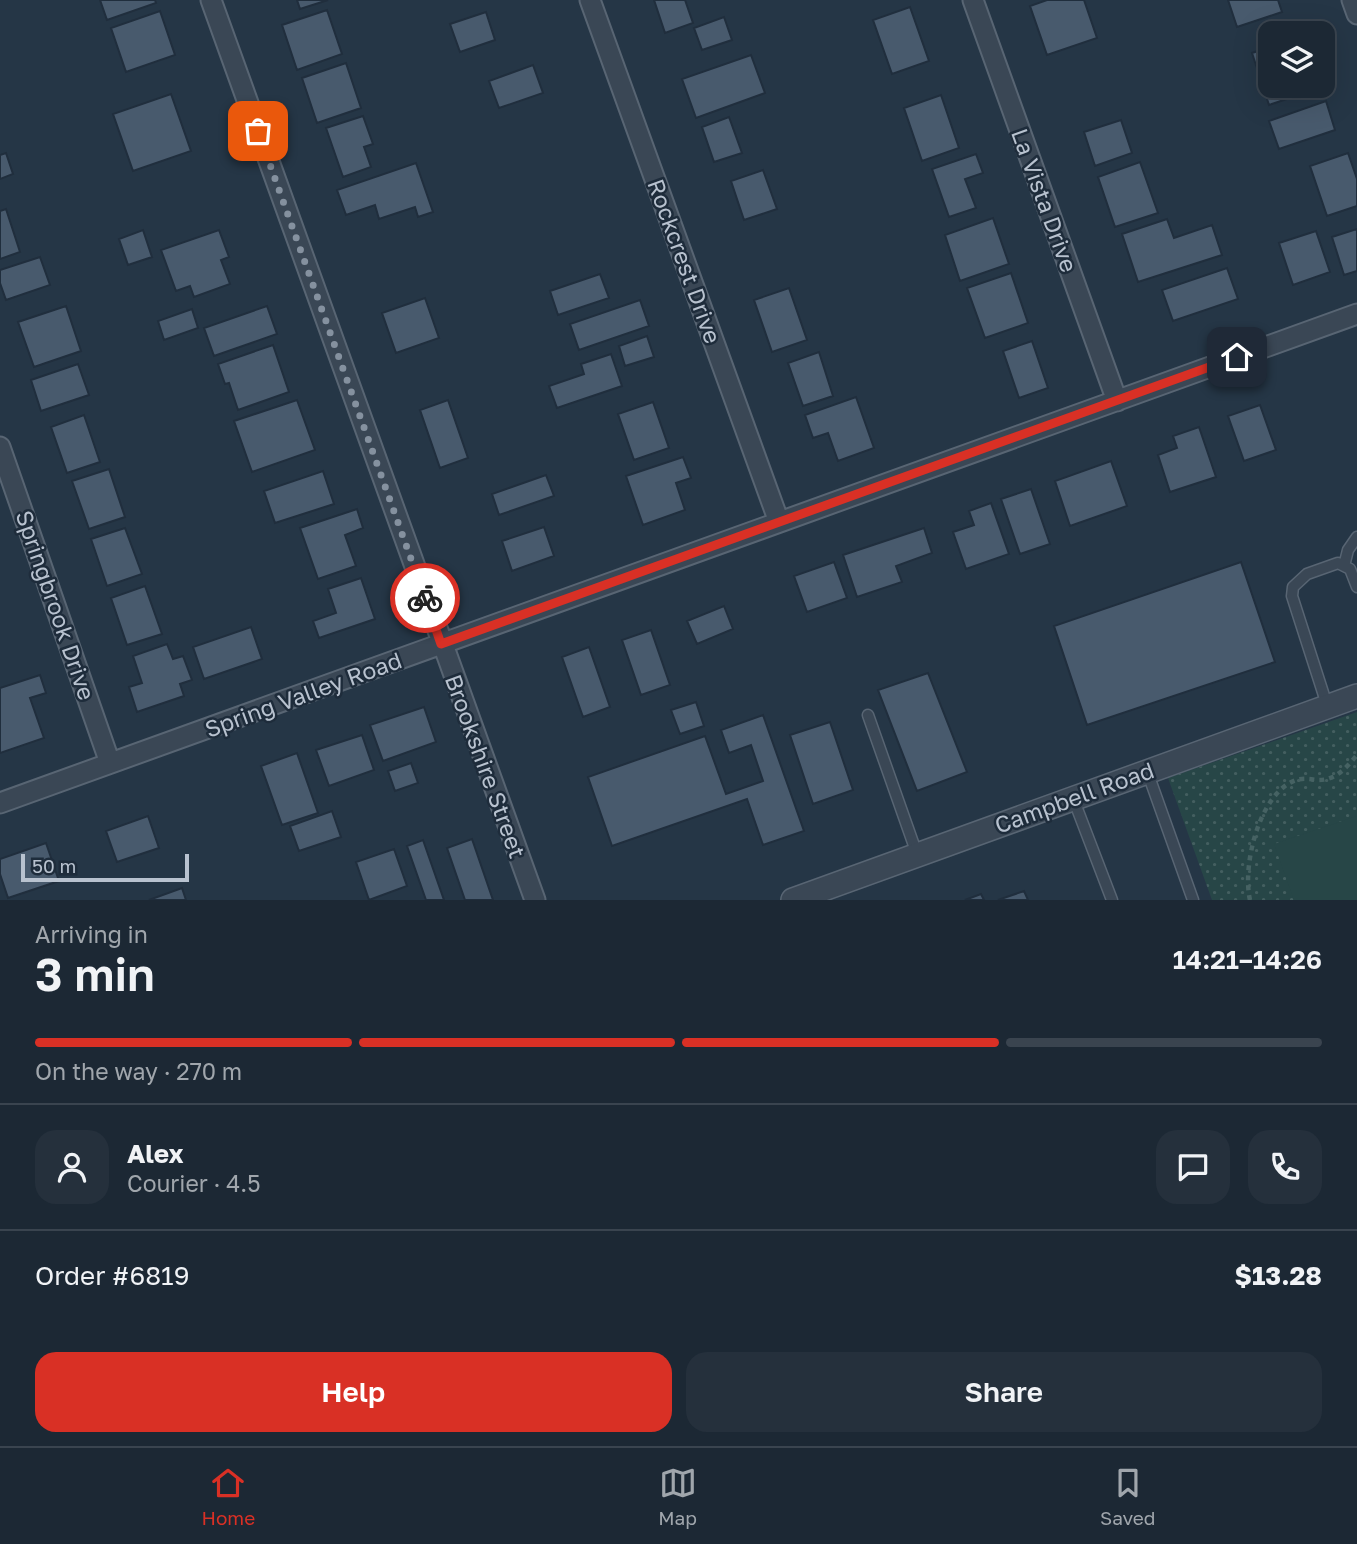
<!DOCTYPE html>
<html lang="en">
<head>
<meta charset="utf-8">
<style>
  :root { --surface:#1c2834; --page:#25303c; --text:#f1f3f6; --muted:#a0a6ac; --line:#3a444f; --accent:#d93025 }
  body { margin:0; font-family:"Golos Text",sans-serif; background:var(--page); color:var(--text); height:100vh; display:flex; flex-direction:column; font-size:26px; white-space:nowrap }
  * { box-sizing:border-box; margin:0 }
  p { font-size:23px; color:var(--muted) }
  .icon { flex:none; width:38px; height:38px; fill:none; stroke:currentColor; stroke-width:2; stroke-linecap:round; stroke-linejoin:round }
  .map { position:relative; height:900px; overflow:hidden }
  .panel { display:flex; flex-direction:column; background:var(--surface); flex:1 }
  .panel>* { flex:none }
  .fabs { position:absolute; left:1258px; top:21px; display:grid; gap:14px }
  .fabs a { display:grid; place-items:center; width:77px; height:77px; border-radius:14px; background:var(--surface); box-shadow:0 7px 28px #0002,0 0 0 2px var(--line); font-size:35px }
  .scale { position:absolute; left:21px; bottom:18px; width:168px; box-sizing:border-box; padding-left:7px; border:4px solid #b8c2cf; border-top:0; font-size:19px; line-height:24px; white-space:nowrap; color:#b8c2cf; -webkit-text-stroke:5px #1e2c3b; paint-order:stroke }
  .pin { position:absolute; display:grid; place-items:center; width:60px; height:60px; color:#fff; margin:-30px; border-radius:14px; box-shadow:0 4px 10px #0006 }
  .courier { position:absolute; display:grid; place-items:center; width:70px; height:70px; margin:-35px; border:5px solid #d93025; border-radius:50%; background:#fff; color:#222; box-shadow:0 2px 9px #0007 }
  .overview em { font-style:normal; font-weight:600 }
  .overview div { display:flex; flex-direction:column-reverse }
  .overview { display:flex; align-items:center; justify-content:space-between; height:119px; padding:0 35px }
  h1 { font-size:46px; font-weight:600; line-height:52px }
  .bar { display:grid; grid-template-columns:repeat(4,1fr); gap:10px 7px; align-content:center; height:84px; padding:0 35px }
  .bar i { height:9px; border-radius:5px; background:var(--line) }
  .bar .selected { background:var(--accent) }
  .bar p { grid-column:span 4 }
  .line { display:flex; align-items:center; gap:18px; padding:0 35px; border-top:2px solid var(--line) }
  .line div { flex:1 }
  .round { display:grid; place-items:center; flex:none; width:74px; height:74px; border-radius:21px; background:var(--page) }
  .button { display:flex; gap:14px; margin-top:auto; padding:14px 35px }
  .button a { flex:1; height:80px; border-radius:21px; background:var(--accent); color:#fff; font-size:28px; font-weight:600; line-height:80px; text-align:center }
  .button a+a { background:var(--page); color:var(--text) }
  .menu { display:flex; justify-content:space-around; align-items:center; height:98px; border-top:2px solid var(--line); background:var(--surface); font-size:19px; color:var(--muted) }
  .menu a { display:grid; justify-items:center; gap:4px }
  .menu .selected { color:var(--accent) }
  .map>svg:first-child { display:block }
</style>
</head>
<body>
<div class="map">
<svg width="1357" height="900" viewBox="0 0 1357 900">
  <defs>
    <pattern id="park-dots" width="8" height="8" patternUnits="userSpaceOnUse" patternTransform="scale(1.75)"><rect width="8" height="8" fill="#274647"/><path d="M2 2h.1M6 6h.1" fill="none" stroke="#445f60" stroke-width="1.8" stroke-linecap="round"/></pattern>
  </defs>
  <rect width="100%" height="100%" fill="#253646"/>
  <!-- park -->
  <path fill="url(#park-dots)" d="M 1357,712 L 1357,900 L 1212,900 L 1168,778 Z"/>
  <!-- pitch -->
  <path fill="#274647" d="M 1357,816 L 1357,900 L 1294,900 L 1274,844 Z"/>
  <!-- building -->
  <path fill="#485a6d" stroke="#202e3d" stroke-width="2" d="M 100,0 L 155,0 L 156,3 L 107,20 Z
    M 297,0 L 328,0 L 300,9 Z
    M 654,0 L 685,0 L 693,23 L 665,33 Z
    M 1047,0 L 1084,0 L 1097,38 L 1047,55 L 1030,6 Z
    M 1228,0 L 1278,0 L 1282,12 L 1237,27 Z
    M 910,7 L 929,61 L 892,74 L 873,20 Z
    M 327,10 L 342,54 L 297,70 L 282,25 Z
    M 160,11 L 175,55 L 126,72 L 111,28 Z
    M 486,12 L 495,40 L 460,52 L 450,24 Z
    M 724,17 L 732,40 L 702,50 L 694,28 Z
    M 1270,47 L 1270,86 L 1309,86 L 1311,91 L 1269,105 L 1252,53 Z
    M 751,55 L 765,93 L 696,118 L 682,79 Z
    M 346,63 L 361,108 L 317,123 L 302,78 Z
    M 533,65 L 543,93 L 499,108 L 489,81 Z
    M 171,94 L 191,151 L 133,171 L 113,114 Z
    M 941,95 L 959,148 L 922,161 L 904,108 Z
    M 1326,101 L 1335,130 L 1279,149 L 1269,121 Z
    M 363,116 L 373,144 L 364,147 L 371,167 L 343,177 L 326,128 Z
    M 729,117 L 742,153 L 714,162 L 702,127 Z
    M 1121,120 L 1132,153 L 1095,166 L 1084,132 Z
    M 6,153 L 13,174 L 0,179 L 0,155 Z
    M 1348,153 L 1357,179 L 1357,206 L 1327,216 L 1310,166 Z
    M 976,154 L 983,173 L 965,179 L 976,208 L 949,217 L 932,169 Z
    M 1140,162 L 1158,213 L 1115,227 L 1098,177 Z
    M 416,163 L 433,212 L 418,217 L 415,207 L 379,219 L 375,205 L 346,215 L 337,190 Z
    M 763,170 L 777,209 L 744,220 L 731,181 Z
    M 6,209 L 20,252 L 0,259 L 0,211 Z
    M 993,218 L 1009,264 L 960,281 L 945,235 Z
    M 1167,219 L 1174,238 L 1212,225 L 1222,255 L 1138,282 L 1122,234 Z
    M 1357,229 L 1357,271 L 1344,275 L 1332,237 Z
    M 143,230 L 152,257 L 128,265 L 119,239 Z
    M 219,230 L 229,257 L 221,260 L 230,284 L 194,297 L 190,286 L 176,291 L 161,250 Z
    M 1316,231 L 1330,272 L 1293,285 L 1279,243 Z
    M 40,257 L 50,285 L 6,300 L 0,283 L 0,270 Z
    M 1227,268 L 1238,299 L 1173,321 L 1162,290 Z
    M 1011,273 L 1028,323 L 985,338 L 967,288 Z
    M 600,274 L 609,298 L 558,315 L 550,291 Z
    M 789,288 L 807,340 L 772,352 L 754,300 Z
    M 425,298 L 439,338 L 396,353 L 382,313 Z
    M 640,300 L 649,326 L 579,350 L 570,324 Z
    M 66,306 L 81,351 L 34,367 L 18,322 Z
    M 267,306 L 277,334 L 214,356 L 204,328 Z
    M 192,309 L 198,328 L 164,340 L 158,321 Z
    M 647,336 L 654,357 L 625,366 L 619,346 Z
    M 1032,341 L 1048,388 L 1019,398 L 1003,351 Z
    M 273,345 L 289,392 L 238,410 L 229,383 L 225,384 L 218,364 Z
    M 819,352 L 833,396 L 803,406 L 788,363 Z
    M 611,354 L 622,386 L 557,408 L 549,386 L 584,374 L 581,364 Z
    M 78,364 L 89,395 L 41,411 L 31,380 Z
    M 856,397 L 874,448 L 838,461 L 828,433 L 813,438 L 805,415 Z
    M 297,400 L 315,450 L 252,472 L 234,421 Z
    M 448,400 L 468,458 L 440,468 L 420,410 Z
    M 653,402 L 669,448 L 634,460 L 618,414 Z
    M 1260,405 L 1276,450 L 1244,461 L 1228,416 Z
    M 84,415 L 100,462 L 67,473 L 51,427 Z
    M 1199,427 L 1216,477 L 1170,492 L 1158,455 L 1177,448 L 1173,436 Z
    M 683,457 L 691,478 L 676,483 L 685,510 L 643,525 L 626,476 Z
    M 1111,461 L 1127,506 L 1070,526 L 1055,481 Z
    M 109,469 L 125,517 L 89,529 L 72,481 Z
    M 323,471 L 334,504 L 275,523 L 264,491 Z
    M 546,475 L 554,496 L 499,515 L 492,494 Z
    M 1031,489 L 1050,544 L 1020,554 L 1001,499 Z
    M 991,503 L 1009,554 L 966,569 L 953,532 L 974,525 L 969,511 Z
    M 357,509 L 363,528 L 345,535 L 356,566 L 318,579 L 300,528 Z
    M 544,527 L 554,556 L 512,571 L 502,541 Z
    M 125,528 L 142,574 L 107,586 L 91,539 Z
    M 924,528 L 932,553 L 896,566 L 902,582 L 857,597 L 843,555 Z
    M 834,562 L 847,598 L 807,612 L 794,576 Z
    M 1241,562 L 1275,662 L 1087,725 L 1054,626 Z
    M 361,578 L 375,619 L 319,638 L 313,621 L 336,613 L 328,589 Z
    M 145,586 L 162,634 L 127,645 L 111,598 Z
    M 724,606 L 733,629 L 697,644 L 687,621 Z
    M 251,627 L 262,659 L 204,679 L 193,647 Z
    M 651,630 L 670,685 L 641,695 L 622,640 Z
    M 167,644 L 173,659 L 183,656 L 192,680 L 180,684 L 184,696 L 137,712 L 129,687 L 142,683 L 133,656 Z
    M 589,647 L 610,707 L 583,717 L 562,657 Z
    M 928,673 L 967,772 L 917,791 L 878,690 Z
    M 40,675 L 46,693 L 30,698 L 44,738 L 0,753 L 0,688 Z
    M 696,702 L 704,726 L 680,734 L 671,710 Z
    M 424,707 L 436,742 L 383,761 L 370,725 Z
    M 763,715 L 804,831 L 763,845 L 747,799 L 612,846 L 588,777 L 705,736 L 726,794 L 763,781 L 751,745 L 729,753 L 721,730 Z
    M 830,722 L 853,790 L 813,804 L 790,735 Z
    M 362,735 L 374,770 L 329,786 L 316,750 Z
    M 297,753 L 318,813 L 282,825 L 261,766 Z
    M 411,763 L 418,783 L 395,791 L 388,771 Z
    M 332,811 L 341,837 L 299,851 L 290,826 Z
    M 148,816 L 159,848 L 117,862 L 106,831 Z
    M 472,839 L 493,900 L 465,900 L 447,848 Z
    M 423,840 L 444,900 L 426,900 L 407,846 Z
    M 46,843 L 59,881 L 8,898 L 0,874 L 0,859 Z
    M 394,849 L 407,886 L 369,900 L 356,862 Z
    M 182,888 L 186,900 L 149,900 Z
    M 1024,891 L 1028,900 L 998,900 Z
    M 981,894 L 984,900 L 965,900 Z"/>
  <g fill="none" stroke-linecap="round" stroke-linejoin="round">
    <!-- service casing -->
    <g stroke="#586573" stroke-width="13">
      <path id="service" d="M 1344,566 L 1348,550 L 1357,537
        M 1327,705 L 1292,596 L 1293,587 L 1307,574 L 1338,563 L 1350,569 L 1357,587
        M 868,715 L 917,854
        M 1147,771 L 1193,900
        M 1073,798 L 1112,900"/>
    </g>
    <!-- minor casing -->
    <g stroke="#586573" stroke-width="23">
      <path id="minor" d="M 211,0 L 535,900
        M 590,0 L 779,522
        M 973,0 L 1117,401
        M 1352,0 L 1357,14
        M 0,447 L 110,763
        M 0,803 L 1357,314"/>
    </g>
    <!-- tertiary casing -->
    <g stroke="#586573" stroke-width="26">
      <path id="tertiary" d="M 793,900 L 1357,696"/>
    </g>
    <!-- path -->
    <path stroke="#466263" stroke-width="4.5" stroke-dasharray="5 5" stroke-linecap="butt" d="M 1250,900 C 1242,866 1259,793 1296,780 C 1303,778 1310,779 1317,780 C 1335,781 1346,768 1357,755"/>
    <!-- service -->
    <use href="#service" stroke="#3a4755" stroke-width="10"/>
    <!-- minor -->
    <use href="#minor" stroke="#3a4755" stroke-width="19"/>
    <!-- tertiary -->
    <use href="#tertiary" stroke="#3a4755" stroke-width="23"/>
  </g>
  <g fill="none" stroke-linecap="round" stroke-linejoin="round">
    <!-- done -->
    <path stroke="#85919f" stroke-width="7" stroke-dasharray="0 12.6" d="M 258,131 L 425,598"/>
    <!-- route -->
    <path stroke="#d93025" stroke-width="9" d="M 425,598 L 441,644 L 1237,357"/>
  </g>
  <g text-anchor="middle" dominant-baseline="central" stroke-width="5" stroke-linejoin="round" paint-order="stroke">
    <!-- street labels -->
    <g font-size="23" fill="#b8c2cf" stroke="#1e2c3b">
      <text transform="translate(1045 200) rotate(70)">La Vista Drive</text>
      <text transform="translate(685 261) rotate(70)">Rockcrest Drive</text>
      <text transform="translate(56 605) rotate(71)">Springbrook Drive</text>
      <text transform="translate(303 694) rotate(-20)">Spring Valley Road</text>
      <text transform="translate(486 766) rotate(70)">Brookshire Street</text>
      <text transform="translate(1074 797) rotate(-20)">Campbell Road</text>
    </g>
  </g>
</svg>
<div class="fabs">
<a><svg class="icon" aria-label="layers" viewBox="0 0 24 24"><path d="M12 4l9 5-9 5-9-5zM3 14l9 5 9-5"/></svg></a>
</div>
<div class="scale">50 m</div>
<div class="pin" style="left:258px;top:131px;background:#ea580c"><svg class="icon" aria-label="bag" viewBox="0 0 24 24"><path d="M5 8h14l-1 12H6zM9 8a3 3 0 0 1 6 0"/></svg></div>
<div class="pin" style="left:1237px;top:357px;background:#1f2937"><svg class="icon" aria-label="home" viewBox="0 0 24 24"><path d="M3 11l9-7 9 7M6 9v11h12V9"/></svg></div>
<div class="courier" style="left:425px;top:598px"><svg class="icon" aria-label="bike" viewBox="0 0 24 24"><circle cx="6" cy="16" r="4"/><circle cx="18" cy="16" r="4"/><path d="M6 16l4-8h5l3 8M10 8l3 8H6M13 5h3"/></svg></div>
</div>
<section class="panel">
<div class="overview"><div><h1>3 min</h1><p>Arriving in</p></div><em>14:21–14:26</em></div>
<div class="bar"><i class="selected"></i><i class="selected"></i><i class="selected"></i><i></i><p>On the way · 270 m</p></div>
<div class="line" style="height:126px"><a class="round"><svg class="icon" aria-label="person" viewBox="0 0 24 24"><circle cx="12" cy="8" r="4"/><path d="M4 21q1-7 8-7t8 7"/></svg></a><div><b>Alex</b><p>Courier · 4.5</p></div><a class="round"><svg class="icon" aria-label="chat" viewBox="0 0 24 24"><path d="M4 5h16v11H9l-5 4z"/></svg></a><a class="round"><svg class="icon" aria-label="phone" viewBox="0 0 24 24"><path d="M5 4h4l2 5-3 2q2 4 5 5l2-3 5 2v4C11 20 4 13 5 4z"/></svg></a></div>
<div class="line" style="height:91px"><div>Order #6819</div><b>$13.28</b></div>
<div class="button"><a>Help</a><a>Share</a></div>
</section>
<nav class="menu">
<a class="selected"><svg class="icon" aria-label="home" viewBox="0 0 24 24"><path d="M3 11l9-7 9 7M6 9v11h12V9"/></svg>Home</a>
<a><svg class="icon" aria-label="map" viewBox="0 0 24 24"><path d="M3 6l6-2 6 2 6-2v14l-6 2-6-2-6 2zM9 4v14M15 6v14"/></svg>Map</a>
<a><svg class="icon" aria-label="saved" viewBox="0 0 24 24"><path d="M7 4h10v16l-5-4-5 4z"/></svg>Saved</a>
</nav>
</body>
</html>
